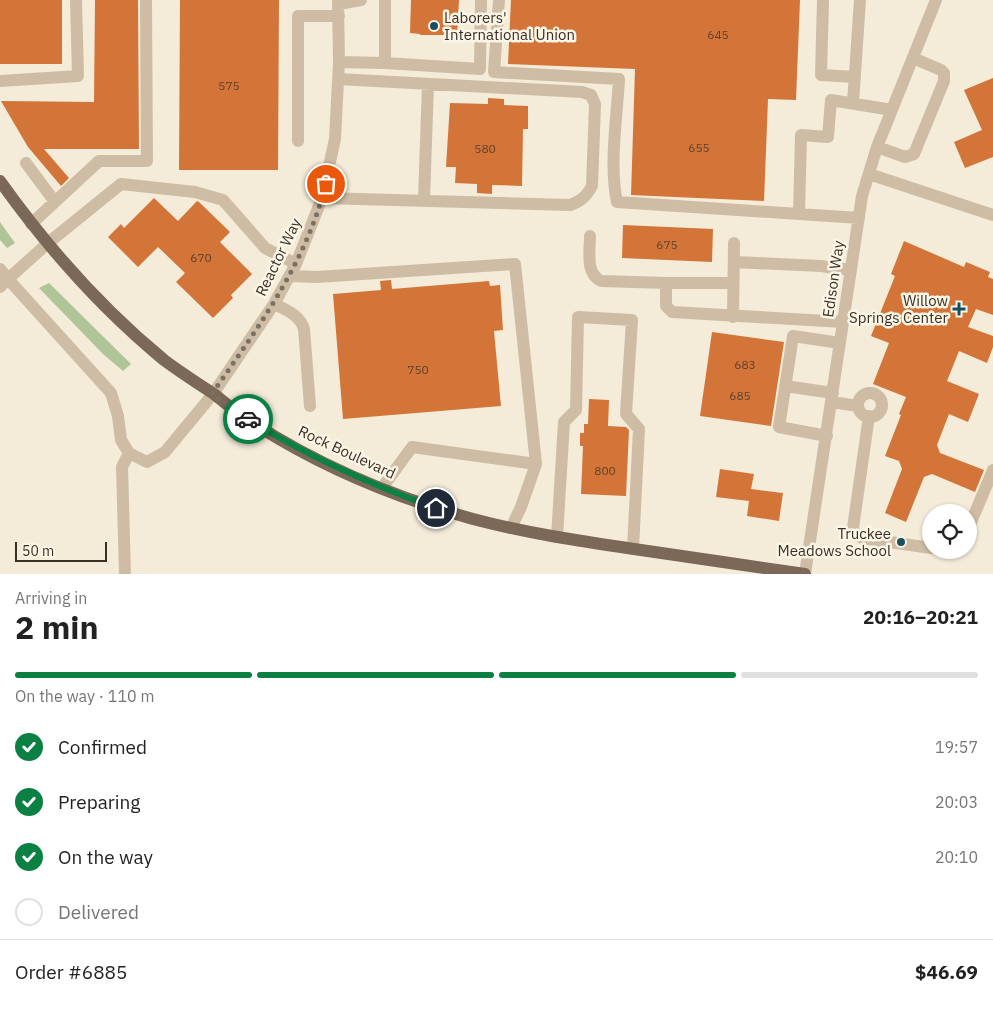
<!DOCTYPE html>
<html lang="en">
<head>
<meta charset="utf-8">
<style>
  :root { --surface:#fff; --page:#f2f2f2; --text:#222; --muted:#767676; --line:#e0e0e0; --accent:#0b8043 }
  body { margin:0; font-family:"IBM Plex Sans",sans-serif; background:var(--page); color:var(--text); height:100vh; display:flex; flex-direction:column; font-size:19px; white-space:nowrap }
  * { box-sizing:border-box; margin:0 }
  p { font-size:16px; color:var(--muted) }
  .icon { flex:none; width:28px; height:28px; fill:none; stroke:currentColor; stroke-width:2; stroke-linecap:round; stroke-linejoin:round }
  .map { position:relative; height:574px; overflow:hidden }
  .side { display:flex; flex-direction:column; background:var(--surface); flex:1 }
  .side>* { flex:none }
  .tools { position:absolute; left:922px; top:504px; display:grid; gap:10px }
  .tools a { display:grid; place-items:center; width:55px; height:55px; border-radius:50%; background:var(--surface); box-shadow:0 1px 4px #0004; font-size:25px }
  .scale { position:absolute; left:15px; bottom:12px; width:92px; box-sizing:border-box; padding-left:5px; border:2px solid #382f26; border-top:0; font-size:14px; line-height:18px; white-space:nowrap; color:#382f26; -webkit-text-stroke:4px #fbf5e6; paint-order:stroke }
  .pin { position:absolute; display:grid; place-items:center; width:42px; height:42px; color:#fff; margin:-21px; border:2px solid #fff; border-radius:50%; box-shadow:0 1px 5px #0007 }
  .courier { position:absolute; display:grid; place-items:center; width:50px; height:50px; margin:-25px; border:4px solid #0b8043; border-radius:50%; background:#fff; color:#222; box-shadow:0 1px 6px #0007 }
  .headline em { font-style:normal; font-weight:700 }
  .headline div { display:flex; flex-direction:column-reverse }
  .headline { display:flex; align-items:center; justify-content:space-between; height:85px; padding:0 15px }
  h1 { font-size:32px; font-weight:700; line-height:38px }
  .bar { display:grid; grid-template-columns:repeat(4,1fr); gap:8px 5px; align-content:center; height:60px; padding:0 15px }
  .bar i { height:6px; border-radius:4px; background:var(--line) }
  .bar .active { background:var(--accent) }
  .bar p { grid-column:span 4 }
  .line { display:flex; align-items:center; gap:12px; padding:0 15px; border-top:1px solid var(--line) }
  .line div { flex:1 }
  ol { padding:0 15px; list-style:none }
  li { display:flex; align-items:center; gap:15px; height:55px }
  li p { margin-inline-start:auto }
  li .icon { padding:5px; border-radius:50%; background:var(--accent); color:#fff; stroke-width:4 }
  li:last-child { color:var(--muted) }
  li i { width:28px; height:28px; border:2px solid var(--line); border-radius:50% }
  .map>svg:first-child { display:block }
</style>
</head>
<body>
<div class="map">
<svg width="993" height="574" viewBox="0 0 993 574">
  <rect width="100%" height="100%" fill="#f4ebd9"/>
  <!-- green -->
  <path fill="#afc598" d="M 0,222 L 15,243 L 7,248 L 0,240 Z
    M 49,283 L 131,364 L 123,371 L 103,354 L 39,288 Z"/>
  <!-- building -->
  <path fill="#d37538" d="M 0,0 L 62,0 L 62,64 L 0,64 Z
    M 95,0 L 138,0 L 139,149 L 44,149 L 69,178 L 61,186 L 28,147 L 1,101 L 94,102 Z
    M 180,0 L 279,0 L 278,170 L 179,170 Z
    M 411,0 L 459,0 L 457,35 L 420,35 L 420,34 L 410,33 Z
    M 511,0 L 800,0 L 796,100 L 768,99 L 764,201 L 631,195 L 635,69 L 508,64 Z
    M 993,78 L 993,157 L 965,168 L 954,142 L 982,130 L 964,90 Z
    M 488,98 L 504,99 L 504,105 L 528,106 L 528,129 L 523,129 L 522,186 L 492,185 L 492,194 L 477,193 L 477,184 L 455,183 L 456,167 L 446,167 L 450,103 L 488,104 Z
    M 154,198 L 178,221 L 197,201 L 199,202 L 230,232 L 220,242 L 252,274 L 231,295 L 233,298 L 213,318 L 176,282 L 185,273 L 158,247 L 138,267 L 108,237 L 121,224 L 124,228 Z
    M 623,225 L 713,229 L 712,262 L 622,258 Z
    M 904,241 L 964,267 L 966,262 L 990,272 L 988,277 L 993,279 L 993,315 L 976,309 L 968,327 L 993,336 L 993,347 L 987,363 L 959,351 L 947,381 L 979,394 L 968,422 L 949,414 L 937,445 L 940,453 L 984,470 L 975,492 L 932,474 L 924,477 L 906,522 L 885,513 L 902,469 L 899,461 L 885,456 L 901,415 L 899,414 L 906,397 L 873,384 L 889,343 L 871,336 L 895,276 L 891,274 Z
    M 391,280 L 392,289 L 489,281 L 490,286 L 500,285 L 503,330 L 494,331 L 501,406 L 343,419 L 333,294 L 381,290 L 380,281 Z
    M 712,332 L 784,342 L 771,426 L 700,416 Z
    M 589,399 L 609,400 L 608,426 L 626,427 L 629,430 L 626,496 L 581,494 L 583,446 L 580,446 L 580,433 L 584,433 L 584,424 L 588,424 Z
    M 720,469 L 754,474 L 751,489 L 783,493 L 779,521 L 747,516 L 749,501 L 716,497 Z"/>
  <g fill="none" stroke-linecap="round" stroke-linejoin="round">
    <!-- minor -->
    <path stroke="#cebda4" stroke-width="12" d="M 499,0 L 494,72 L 619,79 C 617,117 609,166 617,202 L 859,218
      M 823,0 L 821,75 L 855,77
      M 339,4 L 361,0
      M 339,62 L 385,63 L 385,0
      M 385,63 L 480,69 L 481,0
      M 0,81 L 78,76 L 76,0
      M 853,103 L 860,0
      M 298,141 L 298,16 L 339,16
      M 877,147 L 905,157 L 914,154 L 944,81 L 944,73 L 941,70 L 913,58
      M 26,163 L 55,202
      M 869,174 L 993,215
      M 322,198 L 570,205 C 581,201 586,197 592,186 L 595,104 L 591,95 L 582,92 L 338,79
      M 424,200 L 428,84
      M 799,214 L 801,135 L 828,137 L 831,100 L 892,110
      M 31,224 L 99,161 L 147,161 L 146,0
      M 590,236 C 590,252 585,273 601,281 L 666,283 L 666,306 L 672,312 L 843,322
      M 734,262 L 821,266 L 851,270
      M 296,264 L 265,248 L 223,200 L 195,192 L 121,184 L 48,243 L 8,279 L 111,393 L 118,416 L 121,440 L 129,453 L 147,462 L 165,452 L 213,394 L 274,304 L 296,264 L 322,198 L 335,139 L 339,62 L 338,0
      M 0,269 L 8,279 L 0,287
      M 290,276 L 317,277 L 515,264 L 536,464 L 521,507 L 511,528
      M 666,283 L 733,283
      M 274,304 C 286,310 300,315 304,329 L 310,406
      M 733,317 L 734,243
      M 785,386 L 833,393
      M858 405a12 12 0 1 1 24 0a12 12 0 1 1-24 0Z
      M 832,402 L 858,406
      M 869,416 L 853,528 L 856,535 L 862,538 L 931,548
      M 827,436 L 779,427 L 793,336 L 840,343
      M 382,488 L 412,447 L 536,464
      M 969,527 L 993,470
      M 557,537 L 564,422 L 576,410 L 578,317 L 632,320 L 626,414 L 639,429 L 633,549
      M 942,550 L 955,550
      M 125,574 L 122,467 L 129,453
      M 805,574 L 862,196 L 877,147 L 936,0"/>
    <!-- major -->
    <path stroke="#7c6856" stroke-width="12" d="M 0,181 C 47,247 101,308 164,360 C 180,372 197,383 214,394 C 224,402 233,410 244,417 C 313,463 393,497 473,519 C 526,533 580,541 634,549 C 691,557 748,566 805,574"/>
  </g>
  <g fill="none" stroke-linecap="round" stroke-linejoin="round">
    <!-- done -->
    <path stroke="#7a7165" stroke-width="5" stroke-dasharray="0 9" d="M 248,419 L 212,394 C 258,327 305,265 326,184"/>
    <!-- route -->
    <path stroke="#0b8043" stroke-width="6" d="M 248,419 C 309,457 369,484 436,508"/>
  </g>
  <!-- markers -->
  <g fill="#174f5e" stroke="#fbf5e6" stroke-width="2">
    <circle cx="434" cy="26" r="5"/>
    <path d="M956.5 301.5h5v5h5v5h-5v5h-5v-5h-5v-5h5z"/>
    <circle cx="901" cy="542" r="5"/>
  </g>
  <g text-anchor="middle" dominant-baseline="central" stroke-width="5" stroke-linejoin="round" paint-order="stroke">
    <!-- number labels -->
    <g font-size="12" fill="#5f402a">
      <text x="718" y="34">645</text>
      <text x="229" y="85">575</text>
      <text x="699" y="147">655</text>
      <text x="485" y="148">580</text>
      <text x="667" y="244">675</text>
      <text x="201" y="257">670</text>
      <text x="745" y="364">683</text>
      <text x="418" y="369">750</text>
      <text x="740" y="395">685</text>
      <text x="605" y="470">800</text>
    </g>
    <!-- poi labels -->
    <g font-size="15" fill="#382f26" stroke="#fbf5e6" text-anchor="end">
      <text x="444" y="17" text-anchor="start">Laborers'<tspan x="444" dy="17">International Union</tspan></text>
      <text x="948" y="300">Willow<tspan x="948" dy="17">Springs Center</tspan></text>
      <text x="891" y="533">Truckee<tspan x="891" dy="17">Meadows School</tspan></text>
    </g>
    <!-- street labels -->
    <g font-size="15" fill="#382f26" stroke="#fbf5e6">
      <text transform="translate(278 257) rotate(-64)">Reactor Way</text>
      <text transform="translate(833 279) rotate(-82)">Edison Way</text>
      <text transform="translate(347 452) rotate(25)">Rock Boulevard</text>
    </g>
  </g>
</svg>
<div class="tools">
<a><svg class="icon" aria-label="locate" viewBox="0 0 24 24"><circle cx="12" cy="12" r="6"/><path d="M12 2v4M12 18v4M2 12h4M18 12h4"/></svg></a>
</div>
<div class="scale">50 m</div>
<div class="pin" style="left:326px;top:184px;background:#ea580c"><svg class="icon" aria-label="bag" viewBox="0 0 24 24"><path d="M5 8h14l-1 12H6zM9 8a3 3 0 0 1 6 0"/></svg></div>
<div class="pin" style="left:436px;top:508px;background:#1f2937"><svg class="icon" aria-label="home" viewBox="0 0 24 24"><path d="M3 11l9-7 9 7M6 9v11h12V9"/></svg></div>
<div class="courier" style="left:248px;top:419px"><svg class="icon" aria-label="car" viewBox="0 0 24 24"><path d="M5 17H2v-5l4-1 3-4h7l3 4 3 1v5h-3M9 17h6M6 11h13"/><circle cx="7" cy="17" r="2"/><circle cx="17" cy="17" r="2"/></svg></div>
</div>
<section class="side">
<div class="headline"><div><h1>2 min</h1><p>Arriving in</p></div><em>20:16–20:21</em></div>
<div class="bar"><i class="active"></i><i class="active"></i><i class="active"></i><i></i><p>On the way · 110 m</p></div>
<ol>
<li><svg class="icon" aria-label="check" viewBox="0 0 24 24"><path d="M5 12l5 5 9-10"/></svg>Confirmed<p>19:57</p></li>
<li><svg class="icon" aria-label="check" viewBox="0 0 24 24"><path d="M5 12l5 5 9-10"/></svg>Preparing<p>20:03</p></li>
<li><svg class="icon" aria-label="check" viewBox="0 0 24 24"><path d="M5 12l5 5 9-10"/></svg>On the way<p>20:10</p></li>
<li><i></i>Delivered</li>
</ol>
<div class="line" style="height:65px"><div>Order #6885</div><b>$46.69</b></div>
</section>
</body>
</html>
